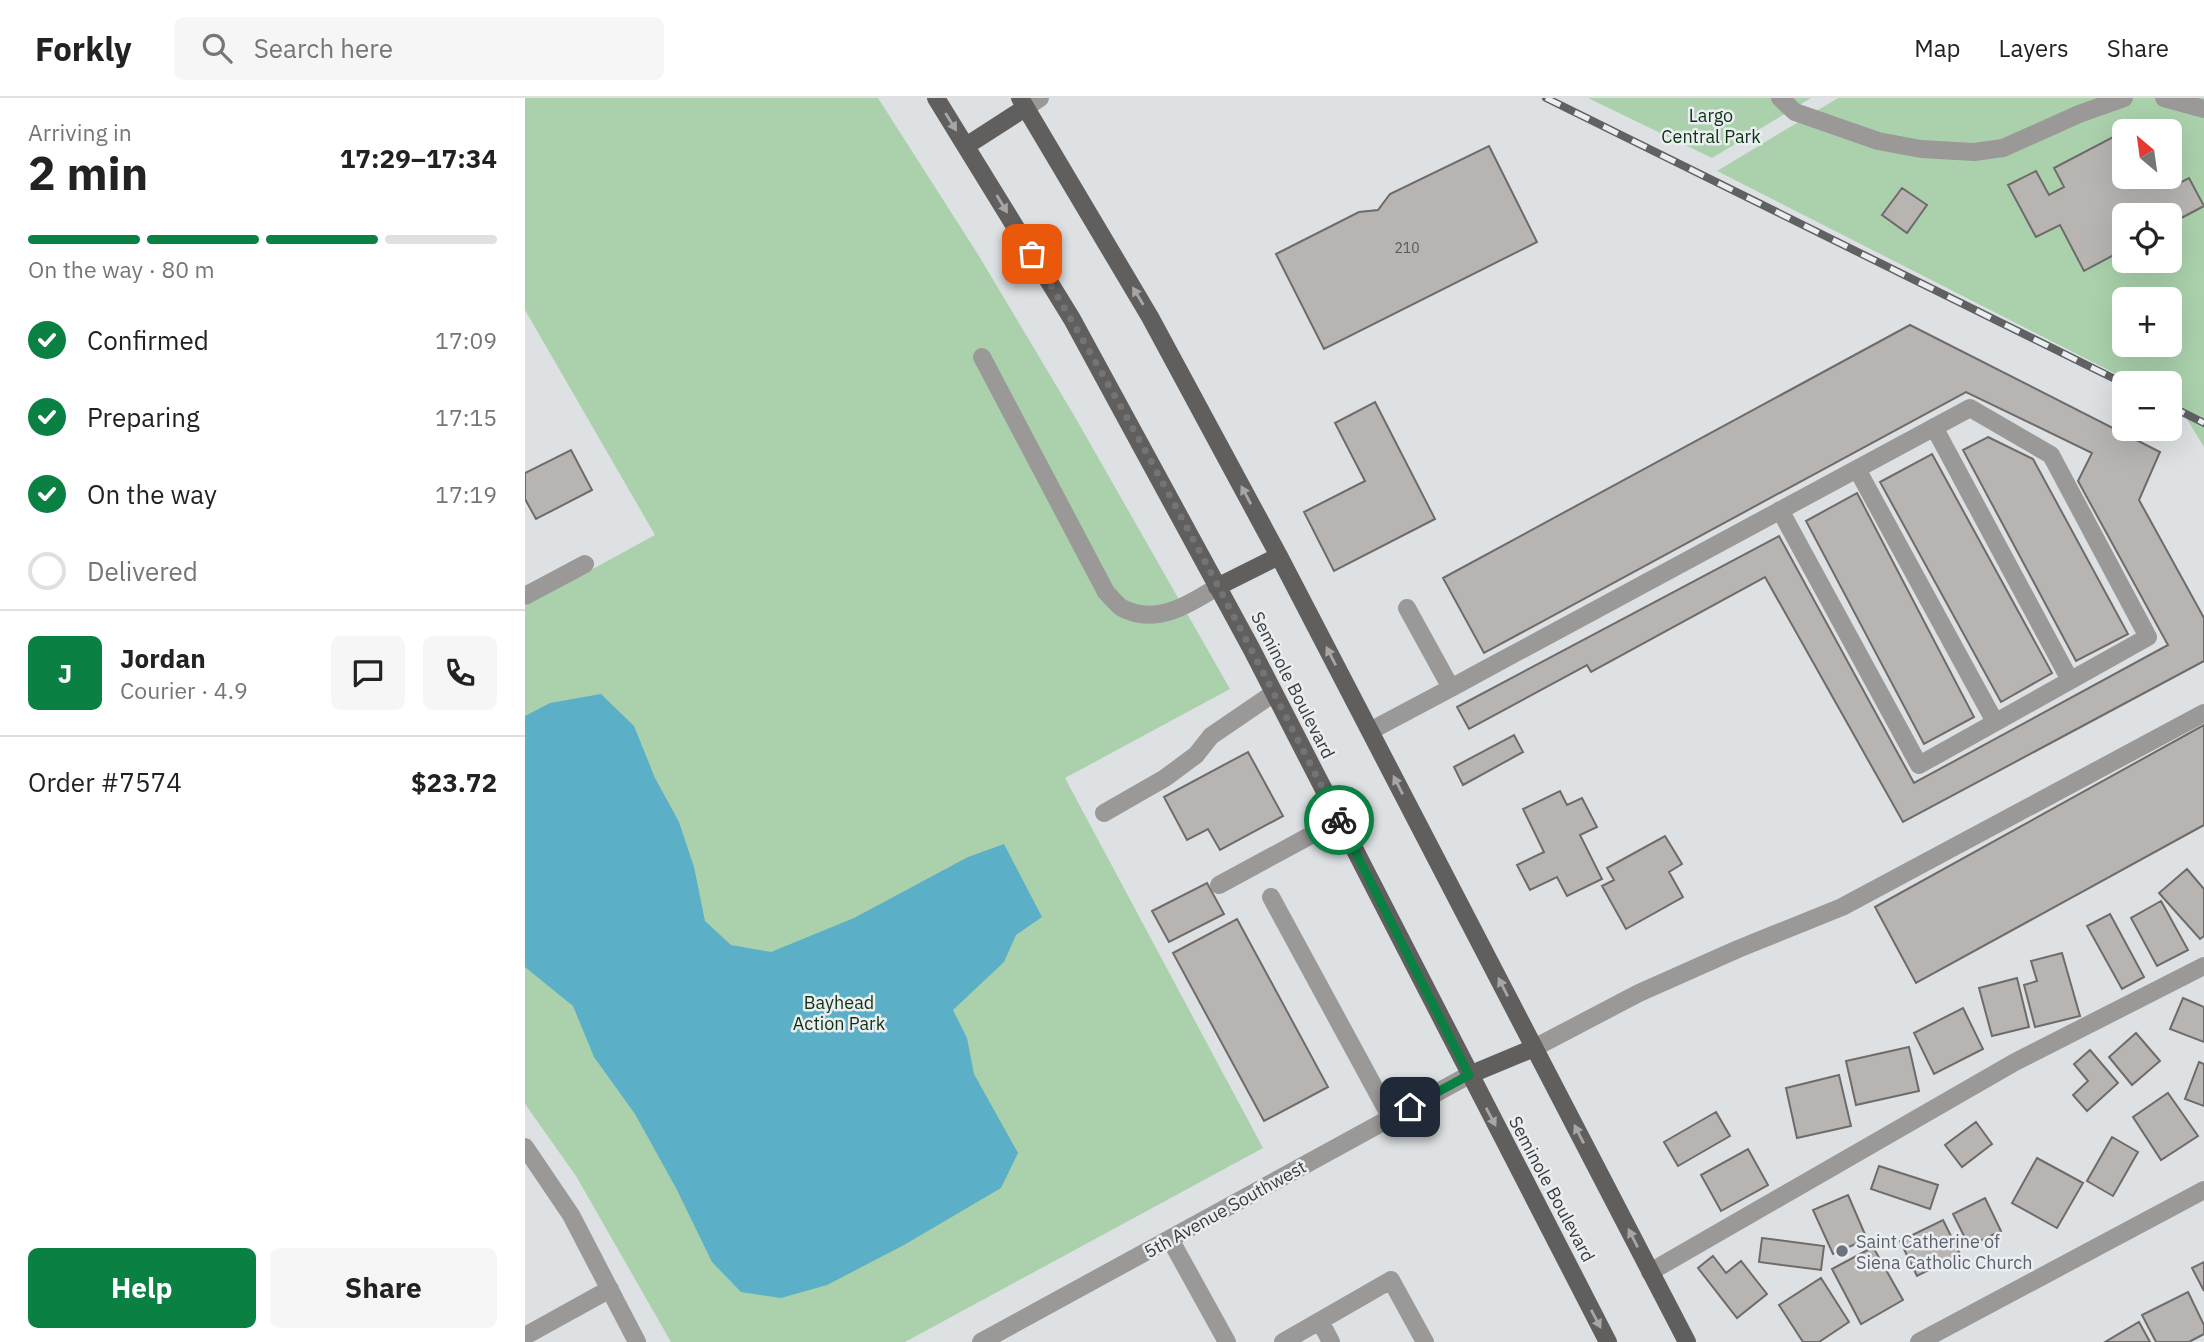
<!DOCTYPE html>
<html lang="en">
<head>
<meta charset="utf-8">
<style>
  :root { --surface:#fff; --page:#f6f6f6; --text:#222; --muted:#767676; --line:#e0e0e0; --accent:#0b8043 }
  body { margin:0; font-family:"IBM Plex Sans",sans-serif; background:var(--page); color:var(--text); height:100vh; display:flex; flex-direction:column; font-size:26px; white-space:nowrap }
  * { box-sizing:border-box; margin:0 }
  p { font-size:23px; color:var(--muted) }
  .icon { flex:none; width:38px; height:38px; fill:none; stroke:currentColor; stroke-width:2; stroke-linecap:round; stroke-linejoin:round }
  .map { position:relative; flex:1; overflow:hidden }
  .sheet { display:flex; flex-direction:column; background:var(--surface); width:525px }
  .sheet>* { flex:none }
  .needle { width:46px; rotate:331deg }
  .buttons { position:absolute; left:1587px; top:21px; display:grid; gap:14px }
  .buttons a { display:grid; place-items:center; width:70px; height:70px; border-radius:10px; background:var(--surface); box-shadow:0 7px 28px #0002; font-size:35px }
  .pin { position:absolute; display:grid; place-items:center; width:60px; height:60px; color:#fff; margin:-30px; border-radius:14px; box-shadow:0 4px 10px #0006 }
  .courier { position:absolute; display:grid; place-items:center; width:70px; height:70px; margin:-35px; border:5px solid #0b8043; border-radius:50%; background:#fff; color:#222; box-shadow:0 2px 9px #0007 }
  .headline em { font-style:normal; font-weight:700 }
  .headline div { display:flex; flex-direction:column-reverse }
  .headline { display:flex; align-items:center; justify-content:space-between; height:119px; padding:0 28px }
  h1 { font-size:46px; font-weight:700; line-height:52px }
  .bar { display:grid; grid-template-columns:repeat(4,1fr); gap:10px 7px; align-content:center; height:84px; padding:0 28px }
  .bar i { height:9px; border-radius:5px; background:var(--line) }
  .bar .active { background:var(--accent) }
  .bar p { grid-column:span 4 }
  .line { display:flex; align-items:center; gap:18px; padding:0 28px; border-top:2px solid var(--line) }
  .line div { flex:1 }
  .round { display:grid; place-items:center; flex:none; width:74px; height:74px; border-radius:10px; background:var(--page) }
  ol { padding:0 28px; list-style:none }
  li { display:flex; align-items:center; gap:21px; height:77px }
  li p { margin-inline-start:auto }
  li .icon { padding:7px; border-radius:50%; background:var(--accent); color:#fff; stroke-width:4 }
  li:last-child { color:var(--muted) }
  li i { width:38px; height:38px; border:4px solid var(--line); border-radius:50% }
  .cta { display:flex; gap:14px; margin-top:auto; padding:14px 28px }
  .cta a { flex:1; height:80px; border-radius:10px; background:var(--accent); color:#fff; font-size:28px; font-weight:700; line-height:80px; text-align:center }
  .cta a+a { background:var(--page); color:var(--text) }
  header { display:flex; align-items:center; gap:42px; box-sizing:border-box; height:98px; padding:0 35px; background:var(--surface); border-bottom:2px solid var(--line) }
  header strong { font-size:33px }
  nav { display:flex; gap:38px; margin-inline-start:auto; font-size:24px }
  .search { width:490px; height:63px; background:var(--page); display:flex; align-items:center; gap:18px; box-sizing:border-box; padding:0 24px; border-radius:10px; color:var(--muted); font-size:26px }
  main { display:flex; flex:1; min-height:0 }
  .map>svg:first-child { display:block }
</style>
</head>
<body>
<header>
<strong>Forkly</strong>
<div class="search"><svg class="icon" aria-label="search" viewBox="0 0 24 24"><circle cx="10" cy="10" r="6"/><path d="M15 15l6 6"/></svg>Search here</div>
<nav><a>Map</a><a>Layers</a><a>Share</a></nav>
</header>
<main>
<section class="sheet">
<div class="headline"><div><h1>2 min</h1><p>Arriving in</p></div><em>17:29–17:34</em></div>
<div class="bar"><i class="active"></i><i class="active"></i><i class="active"></i><i></i><p>On the way · 80 m</p></div>
<ol>
<li><svg class="icon" aria-label="check" viewBox="0 0 24 24"><path d="M5 12l5 5 9-10"/></svg>Confirmed<p>17:09</p></li>
<li><svg class="icon" aria-label="check" viewBox="0 0 24 24"><path d="M5 12l5 5 9-10"/></svg>Preparing<p>17:15</p></li>
<li><svg class="icon" aria-label="check" viewBox="0 0 24 24"><path d="M5 12l5 5 9-10"/></svg>On the way<p>17:19</p></li>
<li><i></i>Delivered</li>
</ol>
<div class="line" style="height:126px"><b class="round" style="background:var(--accent);color:#fff">J</b><div><b>Jordan</b><p>Courier · 4.9</p></div><a class="round"><svg class="icon" aria-label="chat" viewBox="0 0 24 24"><path d="M4 5h16v11H9l-5 4z"/></svg></a><a class="round"><svg class="icon" aria-label="phone" viewBox="0 0 24 24"><path d="M5 4h4l2 5-3 2q2 4 5 5l2-3 5 2v4C11 20 4 13 5 4z"/></svg></a></div>
<div class="line" style="height:91px"><div>Order #7574</div><b>$23.72</b></div>
<div class="cta"><a>Help</a><a>Share</a></div>
</section>
<div class="map">
<svg width="1679" height="1244" viewBox="0 0 1679 1244">
  <rect width="100%" height="100%" fill="#dee1e3"/>
  <!-- green -->
  <path fill="#aad1ac" fill-rule="evenodd" d="M 0,0 L 353,0 L 454,158 L 550,319 L 705,591 L 540,680 L 738,1050 L 380,1244 L 146,1244 L 51,1078 L 0,1006 L 0,508 L 130,437 L 0,212 Z
    M 1063,0 L 1286,0 L 1187,60 Z
    M 1313,0 L 1679,0 L 1679,349 L 1654,308 L 1645,304 L 1645,285 L 1609,285 L 1192,73 ZM 1600,33 L 1645,33 L 1645,79 L 1600,79 ZM 1600,117 L 1645,117 L 1645,163 L 1600,163 ZM 1600,201 L 1645,201 L 1645,247 L 1600,247 Z"/>
  <!-- water -->
  <path fill="#5bafc6" d="M 76,596 L 109,628 L 130,680 L 154,724 L 169,769 L 180,823 L 206,847 L 246,854 L 329,820 L 443,759 L 479,746 L 517,819 L 491,837 L 479,864 L 428,912 L 442,940 L 449,976 L 493,1055 L 476,1090 L 379,1147 L 302,1187 L 256,1200 L 216,1194 L 187,1164 L 151,1090 L 110,1016 L 69,959 L 48,908 L 0,869 L 0,618 L 25,605 Z"/>
  <!-- building -->
  <path fill="#b7b4b2" stroke="#6f6b6a" stroke-width="2" d="M 1590,38 L 1600,55 L 1600,79 L 1639,79 L 1645,90 L 1664,80 L 1679,108 L 1645,126 L 1645,117 L 1600,117 L 1600,151 L 1559,173 L 1535,127 L 1511,139 L 1483,87 L 1511,73 L 1524,97 L 1539,89 L 1529,70 Z
    M 964,48 L 1012,144 L 799,251 L 751,156 L 834,114 L 853,112 L 865,96 Z
    M 1377,90 L 1402,107 L 1382,135 L 1357,117 Z
    M 1385,227 L 1635,354 L 1614,402 L 1679,520 L 1679,563 L 1378,724 L 1240,479 L 1066,574 L 1062,567 L 944,631 L 932,609 L 1254,438 L 1389,685 L 1643,547 L 1553,383 L 1567,355 L 1441,294 L 959,555 L 918,480 Z
    M 850,304 L 910,421 L 809,473 L 779,414 L 840,383 L 810,325 Z
    M 1463,339 L 1508,361 L 1603,536 L 1551,563 L 1438,352 Z
    M 46,352 L 67,392 L 11,421 L 0,401 L 0,375 Z
    M 1407,356 L 1527,575 L 1476,604 L 1355,384 Z
    M 1332,395 L 1449,619 L 1399,646 L 1281,423 Z
    M 1679,627 L 1679,727 L 1391,885 L 1350,809 Z
    M 989,637 L 998,654 L 938,687 L 929,669 Z
    M 723,654 L 758,718 L 695,752 L 683,731 L 662,742 L 639,699 Z
    M 1035,693 L 1042,707 L 1057,700 L 1072,729 L 1055,737 L 1077,781 L 1042,798 L 1032,779 L 1005,792 L 992,767 L 1019,754 L 998,711 Z
    M 1140,738 L 1157,766 L 1144,774 L 1158,799 L 1101,831 L 1077,788 L 1089,782 L 1082,770 Z
    M 1662,771 L 1679,791 L 1679,838 L 1675,841 L 1634,795 Z
    M 682,785 L 699,816 L 644,844 L 627,813 Z
    M 1636,803 L 1663,852 L 1632,868 L 1606,820 Z
    M 1585,816 L 1619,879 L 1597,891 L 1562,828 Z
    M 712,821 L 803,989 L 739,1023 L 648,855 Z
    M 1537,855 L 1555,918 L 1510,929 L 1499,887 L 1512,883 L 1506,863 Z
    M 1492,880 L 1504,929 L 1467,938 L 1454,890 Z
    M 1658,900 L 1679,909 L 1679,944 L 1645,931 Z
    M 1438,910 L 1458,951 L 1409,976 L 1389,935 Z
    M 1611,935 L 1635,963 L 1607,987 L 1584,959 Z
    M 1384,949 L 1394,993 L 1331,1007 L 1321,963 Z
    M 1565,952 L 1593,985 L 1562,1013 L 1548,997 L 1563,983 L 1549,966 Z
    M 1674,964 L 1679,966 L 1679,1008 L 1660,1001 Z
    M 1314,977 L 1326,1028 L 1272,1040 L 1261,990 Z
    M 1643,995 L 1673,1038 L 1636,1062 L 1608,1019 Z
    M 1191,1014 L 1205,1038 L 1153,1068 L 1139,1044 Z
    M 1451,1024 L 1467,1046 L 1437,1069 L 1420,1047 Z
    M 1587,1039 L 1613,1054 L 1588,1098 L 1562,1083 Z
    M 1223,1051 L 1243,1087 L 1196,1113 L 1176,1077 Z
    M 1512,1060 L 1558,1085 L 1532,1130 L 1487,1105 Z
    M 1354,1068 L 1413,1087 L 1405,1111 L 1346,1091 Z
    M 1323,1097 L 1342,1141 L 1308,1156 L 1288,1112 Z
    M 1460,1100 L 1476,1133 L 1444,1148 L 1428,1116 Z
    M 1418,1122 L 1435,1156 L 1392,1178 L 1375,1143 Z
    M 1237,1140 L 1299,1148 L 1296,1172 L 1234,1164 Z
    M 1348,1149 L 1378,1202 L 1336,1226 L 1307,1171 Z
    M 1188,1158 L 1201,1175 L 1216,1163 L 1242,1196 L 1212,1220 L 1173,1170 Z
    M 1679,1164 L 1679,1193 L 1667,1170 Z
    M 1296,1180 L 1324,1224 L 1294,1244 L 1278,1244 L 1254,1207 Z
    M 1663,1194 L 1679,1227 L 1679,1236 L 1664,1244 L 1631,1244 L 1617,1217 Z
    M 1614,1224 L 1625,1244 L 1580,1244 Z"/>
  <g fill="none" stroke-linecap="round" stroke-linejoin="round">
    <!-- lane -->
    <path stroke="#9b9998" stroke-width="18" d="M 1255,0 L 1270,14 L 1353,43 L 1396,51 L 1449,54 L 1478,50 L 1554,16 L 1599,0
      M 1639,0 L 1679,11
      M 500,10 L 515,0
      M 457,259 L 581,494 C 586,499 591,506 597,510 C 631,528 665,506 692,489
      M 1409,329 L 1545,582
      M 1332,371 L 1470,624
      M 926,590 L 959,572 L 1445,310 L 1526,357 L 1623,539 L 1394,667 L 1255,412
      M 845,633 L 926,590 L 882,510
      M 579,715 L 640,680 L 671,657 L 686,638 L 749,595
      M 694,787 L 814,722
      M 746,799 L 866,1020
      M 1009,950 L 1114,895 L 1213,851 L 1317,809 L 1679,615
      M 645,1141 L 702,1244
      M 795,1223 L 806,1244
      M 758,1244 L 866,1182 L 900,1244"/>
    <!-- street -->
    <path stroke="#9b9998" stroke-width="18" d="M 0,498 L 60,466
      M 0,1049 L 46,1117 L 112,1244
      M 1125,1174 L 1490,964 L 1679,868
      M 0,1238 L 85,1191
      M 456,1244 L 944,977
      M 1394,1244 L 1679,1092"/>
    <!-- primary -->
    <path stroke="#615e5e" stroke-width="18" d="M 411,0 L 547,221 L 726,550 L 1083,1244
      M 495,0 L 625,219 L 754,458 L 1162,1244
      M 441,48 L 500,10
      M 692,489 L 754,458
      M 944,977 L 1009,950"/>
    <!-- rail casing -->
    <g stroke="#606163" stroke-width="8">
      <path id="rail" d="M 1021,0 L 1600,286
        M 1645,308 L 1679,325"/>
    </g>
    <!-- rail -->
    <use href="#rail" stroke="#ebeef1" stroke-width="5" stroke-dasharray="16" stroke-linecap="butt"/>
  </g>
  <!-- one-way arrows -->
  <defs><path id="oneway-solid" d="M-6-.8H1V-3.2L6.5 0L1 3.2V.8H-6Z" transform="scale(1.75)"/></defs>
  <g fill="#a6a6a8">
    <use href="#oneway-solid" transform="translate(426 24) rotate(58)"/>
    <use href="#oneway-solid" transform="translate(477 106) rotate(59)"/>
    <use href="#oneway-solid" transform="translate(613 198) rotate(-121)"/>
    <use href="#oneway-solid" transform="translate(721 397) rotate(-118)"/>
    <use href="#oneway-solid" transform="translate(806 558) rotate(-117)"/>
    <use href="#oneway-solid" transform="translate(873 687) rotate(-117)"/>
    <use href="#oneway-solid" transform="translate(978 889) rotate(-117)"/>
    <use href="#oneway-solid" transform="translate(966 1019) rotate(62)"/>
    <use href="#oneway-solid" transform="translate(1054 1036) rotate(-117)"/>
    <use href="#oneway-solid" transform="translate(1108 1140) rotate(-117)"/>
    <use href="#oneway-solid" transform="translate(1071 1221) rotate(62)"/>
  </g>
  <g fill="none" stroke-linecap="round" stroke-linejoin="round">
    <!-- done -->
    <path stroke="#737476" stroke-width="7" stroke-dasharray="0 12.6" d="M 507,156 C 618,339 716,531 814,722"/>
    <!-- route -->
    <path stroke="#0b8043" stroke-width="9" d="M 814,722 L 944,977 L 885,1009"/>
  </g>
  <!-- markers -->
  <circle fill="#6b7280" stroke="#ebeef1" stroke-width="2.5" cx="1317" cy="1153" r="7"/>
  <g text-anchor="middle" dominant-baseline="central" stroke-width="5" stroke-linejoin="round" paint-order="stroke">
    <!-- number labels -->
    <g font-size="14" fill="#585859">
      <text x="882" y="150">210</text>
    </g>
    <!-- park labels -->
    <g font-size="18" fill="#0c3212" stroke="#ebeef1">
      <text x="1186" y="17">Largo<tspan x="1186" dy="21">Central Park</tspan></text>
      <text x="314" y="904">Bayhead<tspan x="314" dy="21">Action Park</tspan></text>
    </g>
    <!-- street labels -->
    <g font-size="18" fill="#393a3b" stroke="#ebeef1">
      <text transform="translate(768 587) rotate(63)">Seminole Boulevard</text>
      <text transform="translate(1027 1091) rotate(62)">Seminole Boulevard</text>
      <text transform="translate(700 1111) rotate(-29)">5th Avenue Southwest</text>
    </g>
    <!-- worship labels -->
    <g font-size="18" fill="#5b616d" stroke="#ebeef1" text-anchor="start">
      <text x="1331" y="1143">Saint Catherine of<tspan x="1331" dy="21">Siena Catholic Church</tspan></text>
    </g>
  </g>
</svg>
<div class="buttons">
<a><svg class="needle" viewBox="-14 -14 28 28"><path d="M0-13l5 13h-10z" fill="#e53935"/><path d="M0 13l5-13h-10z" fill="#767676"/></svg></a>
<a><svg class="icon" aria-label="locate" viewBox="0 0 24 24"><circle cx="12" cy="12" r="6"/><path d="M12 2v4M12 18v4M2 12h4M18 12h4"/></svg></a>
<a>+</a>
<a>−</a>
</div>
<div class="pin" style="left:507px;top:156px;background:#ea580c"><svg class="icon" aria-label="bag" viewBox="0 0 24 24"><path d="M5 8h14l-1 12H6zM9 8a3 3 0 0 1 6 0"/></svg></div>
<div class="pin" style="left:885px;top:1009px;background:#1f2937"><svg class="icon" aria-label="home" viewBox="0 0 24 24"><path d="M3 11l9-7 9 7M6 9v11h12V9"/></svg></div>
<div class="courier" style="left:814px;top:722px"><svg class="icon" aria-label="bike" viewBox="0 0 24 24"><circle cx="6" cy="16" r="4"/><circle cx="18" cy="16" r="4"/><path d="M6 16l4-8h5l3 8M10 8l3 8H6M13 5h3"/></svg></div>
</div>
</main>
</body>
</html>
